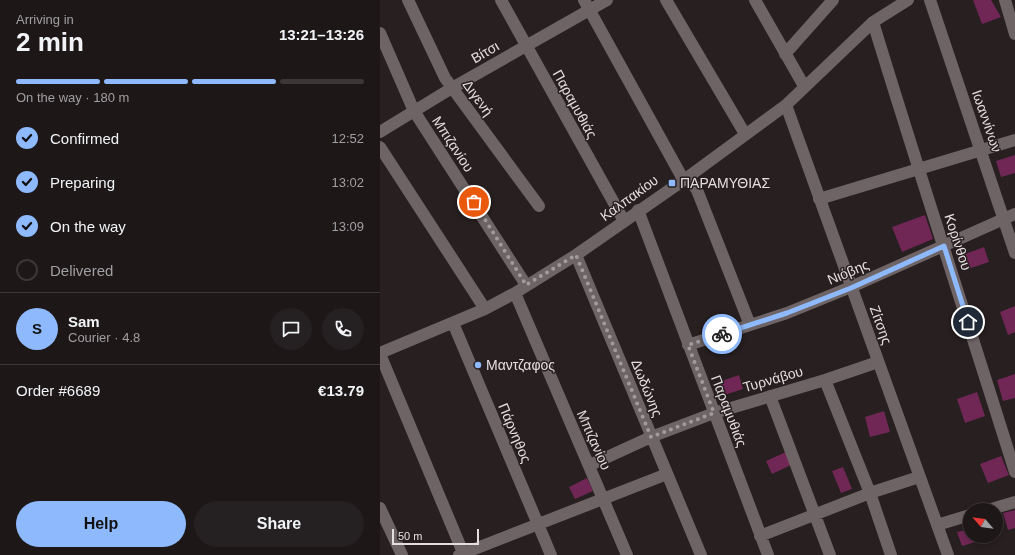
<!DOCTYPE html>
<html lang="en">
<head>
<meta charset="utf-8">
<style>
  :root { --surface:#1d1718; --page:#252021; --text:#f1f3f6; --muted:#a09fa2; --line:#3b3637; --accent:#8eb9fd }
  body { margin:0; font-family:Arial,sans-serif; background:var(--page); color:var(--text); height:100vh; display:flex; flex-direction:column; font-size:15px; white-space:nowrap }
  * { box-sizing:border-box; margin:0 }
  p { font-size:13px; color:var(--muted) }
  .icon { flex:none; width:22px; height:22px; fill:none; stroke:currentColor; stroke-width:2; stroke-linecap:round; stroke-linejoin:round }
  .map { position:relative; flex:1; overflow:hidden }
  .side { display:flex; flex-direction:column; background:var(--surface); width:380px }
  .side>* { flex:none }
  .needle { width:26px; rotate:298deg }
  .controls { position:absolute; left:583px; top:503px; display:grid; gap:8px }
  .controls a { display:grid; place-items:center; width:40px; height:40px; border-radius:50%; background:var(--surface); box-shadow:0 2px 6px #0003,0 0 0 1px var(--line); font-size:20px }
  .scale { position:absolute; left:12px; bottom:10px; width:87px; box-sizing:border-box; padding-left:4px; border:2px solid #e3dedf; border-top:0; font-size:11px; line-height:14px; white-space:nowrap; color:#e3dedf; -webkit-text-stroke:3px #271f20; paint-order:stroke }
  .pin { position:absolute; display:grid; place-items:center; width:34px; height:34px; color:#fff; margin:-17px; border:2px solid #fff; border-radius:50%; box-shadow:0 1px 4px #0007 }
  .courier { position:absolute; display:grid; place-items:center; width:40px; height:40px; margin:-20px; border:3px solid #8eb9fd; border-radius:50%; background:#fff; color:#222; box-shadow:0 1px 5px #0007 }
  .headline em { font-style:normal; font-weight:700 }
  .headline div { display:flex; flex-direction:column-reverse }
  .headline { display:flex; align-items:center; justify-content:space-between; height:68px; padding:0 16px }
  h1 { font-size:26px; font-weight:700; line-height:30px }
  .bar { display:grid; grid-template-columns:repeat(4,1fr); gap:6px 4px; align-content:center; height:48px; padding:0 16px }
  .bar i { height:5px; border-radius:3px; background:var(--line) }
  .bar .active { background:var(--accent) }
  .bar p { grid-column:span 4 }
  .line { display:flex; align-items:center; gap:10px; padding:0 16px; border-top:1px solid var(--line) }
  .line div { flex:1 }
  .round { display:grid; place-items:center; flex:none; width:42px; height:42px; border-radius:21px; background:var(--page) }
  ol { padding:0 16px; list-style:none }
  li { display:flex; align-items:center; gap:12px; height:44px }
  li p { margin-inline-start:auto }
  li .icon { padding:4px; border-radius:50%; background:var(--accent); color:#111; stroke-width:4 }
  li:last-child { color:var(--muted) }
  li i { width:22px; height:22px; border:2px solid var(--line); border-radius:50% }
  .action { display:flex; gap:8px; margin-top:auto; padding:8px 16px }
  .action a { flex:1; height:46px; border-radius:24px; background:var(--accent); color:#111; font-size:16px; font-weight:700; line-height:46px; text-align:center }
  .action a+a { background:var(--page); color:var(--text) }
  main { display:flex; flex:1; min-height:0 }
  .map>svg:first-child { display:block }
</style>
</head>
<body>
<main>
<section class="side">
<div class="headline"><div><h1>2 min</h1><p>Arriving in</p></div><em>13:21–13:26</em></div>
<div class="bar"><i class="active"></i><i class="active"></i><i class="active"></i><i></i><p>On the way · 180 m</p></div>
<ol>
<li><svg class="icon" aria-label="check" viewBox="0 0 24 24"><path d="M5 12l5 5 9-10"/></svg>Confirmed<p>12:52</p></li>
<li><svg class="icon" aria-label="check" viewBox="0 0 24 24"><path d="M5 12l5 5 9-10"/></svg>Preparing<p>13:02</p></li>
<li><svg class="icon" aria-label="check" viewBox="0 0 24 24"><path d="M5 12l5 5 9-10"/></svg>On the way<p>13:09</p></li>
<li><i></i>Delivered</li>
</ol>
<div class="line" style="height:72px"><b class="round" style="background:var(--accent);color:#111">S</b><div><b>Sam</b><p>Courier · 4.8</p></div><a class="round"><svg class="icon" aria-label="chat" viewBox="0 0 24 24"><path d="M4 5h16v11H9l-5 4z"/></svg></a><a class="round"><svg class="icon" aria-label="phone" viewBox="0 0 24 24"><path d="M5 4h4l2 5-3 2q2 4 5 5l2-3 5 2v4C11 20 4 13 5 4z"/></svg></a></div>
<div class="line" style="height:52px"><div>Order #6689</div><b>€13.79</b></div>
<div class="action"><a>Help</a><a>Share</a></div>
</section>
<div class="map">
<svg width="635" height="555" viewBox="0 0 635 555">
  <rect width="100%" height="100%" fill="#271f20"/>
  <!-- building -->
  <path fill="#702755" d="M 593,0 L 611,0 L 621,17 L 602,24 Z
    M 635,155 L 635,173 L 621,177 L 616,161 Z
    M 545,215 L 553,239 L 522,252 L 512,227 Z
    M 604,247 L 609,262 L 585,270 L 580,256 Z
    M 635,306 L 635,332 L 628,335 L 620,312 Z
    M 635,374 L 635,398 L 623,401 L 617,380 Z
    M 359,375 L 363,389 L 341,396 L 336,383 Z
    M 597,392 L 605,416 L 585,423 L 577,399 Z
    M 504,411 L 510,432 L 490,437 L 485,417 Z
    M 406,452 L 411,465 L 392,474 L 386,461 Z
    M 621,456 L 629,475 L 608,483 L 600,464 Z
    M 463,467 L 472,489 L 461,493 L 452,471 Z
    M 207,478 L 213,491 L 195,499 L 189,487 Z
    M 635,510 L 635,528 L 628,530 L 623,513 Z
    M 590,529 L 590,536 L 597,536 L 599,541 L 582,546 L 577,532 Z"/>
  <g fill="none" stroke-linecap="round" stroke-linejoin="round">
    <!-- minor -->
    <path stroke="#6e6466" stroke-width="12" d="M 28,0 L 65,78 L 159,206
      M 121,0 L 244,221
      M 204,0 L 303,179
      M 286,0 L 365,134
      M 375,0 L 424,86
      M 550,0 L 635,253
      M 625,0 L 635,34
      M 493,22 C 539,173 588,322 635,472
      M 0,33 L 34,111 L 146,285
      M 405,54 L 453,0
      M 406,105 L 568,555
      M 0,132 L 72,88 L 227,0
      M 0,147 L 105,309
      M 308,177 L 317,190 L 370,325
      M 439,199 L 635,140
      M 258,210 L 388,555
      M 196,255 L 321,555
      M 135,293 L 247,555
      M 73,323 L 171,555
      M 308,345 L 407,313 L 471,287 L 635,214
      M 0,353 L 105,309 L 135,293 L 196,255 L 308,177 L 406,105 L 493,22 L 528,0
      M 0,354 L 84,555
      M 445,380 L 490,493 L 511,555
      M 390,396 L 450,555
      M 210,465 L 271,437 L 334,413 L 445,380 L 498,362
      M 0,508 L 22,555
      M 608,510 L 635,502
      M 557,525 L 590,515
      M 380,536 L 490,493 L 539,477
      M 79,555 L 287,474"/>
  </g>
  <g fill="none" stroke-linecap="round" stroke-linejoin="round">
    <!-- done -->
    <path stroke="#a19b9c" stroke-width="4" stroke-dasharray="0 7.2" d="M 94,202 L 146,285 L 196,255 L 271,437 L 334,413 L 308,345 L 342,334"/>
    <!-- route -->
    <path stroke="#8eb9fd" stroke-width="5" d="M 342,334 L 407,313 L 471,288 L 564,246 L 588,322"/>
  </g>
  <!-- markers -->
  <g fill="#8eb9fd" stroke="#271f20" stroke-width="1.5">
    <rect x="288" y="179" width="8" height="8" rx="2"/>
    <circle cx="98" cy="365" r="4"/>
  </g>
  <g text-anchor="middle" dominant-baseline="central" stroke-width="3" stroke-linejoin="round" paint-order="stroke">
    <!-- street labels -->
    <g font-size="14" fill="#e3dedf" stroke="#271f20">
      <text transform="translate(105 52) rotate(-30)">Βίτσι</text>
      <text transform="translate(98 98) rotate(54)">Διγενή</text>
      <text transform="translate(195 104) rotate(61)">Παραμυθιάς</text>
      <text transform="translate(607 121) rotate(71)">Ιωαννίνων</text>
      <text transform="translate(73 144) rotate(57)">Μπιζανίου</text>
      <text transform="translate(249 198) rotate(-36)">Καλπακίου</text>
      <text transform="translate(578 242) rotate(72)">Κορίνθου</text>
      <text transform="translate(468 272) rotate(-23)">Νιόβης</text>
      <text transform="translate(501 325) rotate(70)">Ζίτσης</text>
      <text transform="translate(393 379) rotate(-16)">Τυρνάβου</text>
      <text transform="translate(267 388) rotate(68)">Δωδώνης</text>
      <text transform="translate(349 411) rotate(69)">Παραμυθιάς</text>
      <text transform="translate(135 433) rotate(67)">Πάρνηθος</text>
      <text transform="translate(214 440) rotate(66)">Μπιζανίου</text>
    </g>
    <!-- poi labels -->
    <g font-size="14" fill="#e3dedf" stroke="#271f20" text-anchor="start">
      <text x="300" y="183">ΠΑΡΑΜΥΘΙΑΣ</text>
      <text x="106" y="365">Μαντζαφος</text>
    </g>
  </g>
</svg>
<div class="controls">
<a><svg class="needle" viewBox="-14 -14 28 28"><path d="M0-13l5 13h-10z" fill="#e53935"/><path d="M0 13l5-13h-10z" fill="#a09fa2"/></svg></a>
</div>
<div class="scale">50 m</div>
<div class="pin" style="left:94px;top:202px;background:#ea580c"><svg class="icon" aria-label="bag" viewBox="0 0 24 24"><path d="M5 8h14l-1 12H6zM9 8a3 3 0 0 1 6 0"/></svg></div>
<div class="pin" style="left:588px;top:322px;background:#1f2937"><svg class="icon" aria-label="home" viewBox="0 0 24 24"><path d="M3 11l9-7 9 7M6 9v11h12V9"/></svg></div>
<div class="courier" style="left:342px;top:334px"><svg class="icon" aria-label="bike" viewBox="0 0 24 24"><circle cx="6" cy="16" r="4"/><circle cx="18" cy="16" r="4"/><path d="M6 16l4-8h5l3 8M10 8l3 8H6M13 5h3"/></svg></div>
</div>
</main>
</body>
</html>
